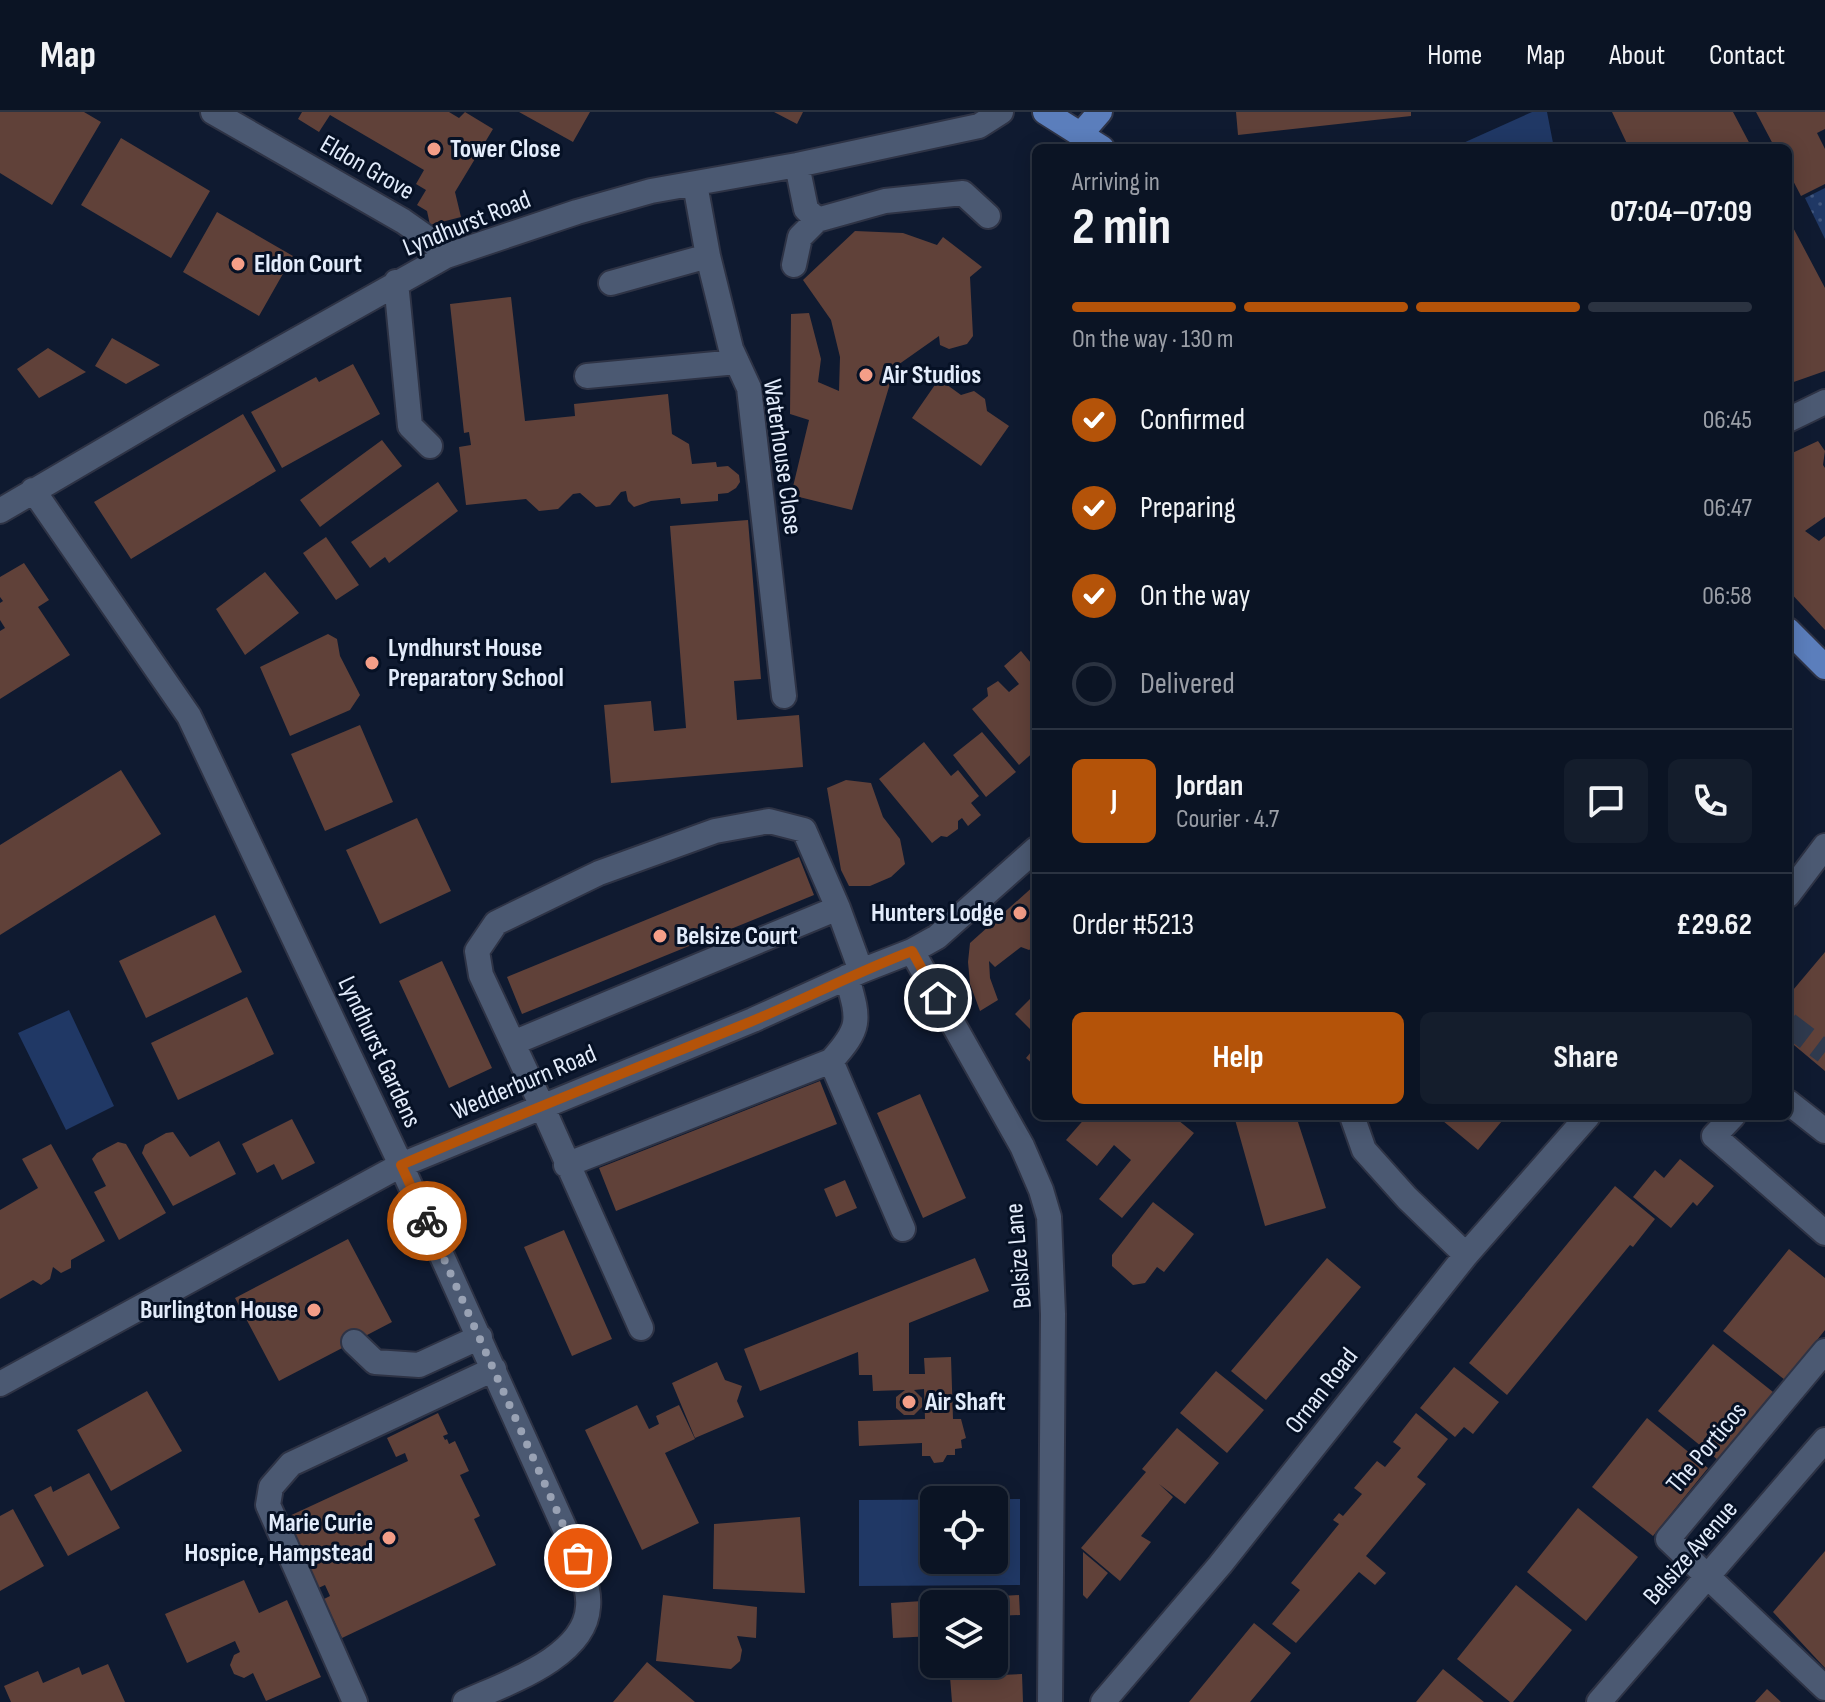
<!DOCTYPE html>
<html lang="en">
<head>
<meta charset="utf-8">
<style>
  :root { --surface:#0b1424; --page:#141d2c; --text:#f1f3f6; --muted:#9a9ea6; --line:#2b3341; --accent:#b45309 }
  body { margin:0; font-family:"Sofia Sans Condensed",sans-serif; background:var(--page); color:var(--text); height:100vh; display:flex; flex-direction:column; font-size:30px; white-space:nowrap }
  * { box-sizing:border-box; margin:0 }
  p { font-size:26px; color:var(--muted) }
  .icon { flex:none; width:44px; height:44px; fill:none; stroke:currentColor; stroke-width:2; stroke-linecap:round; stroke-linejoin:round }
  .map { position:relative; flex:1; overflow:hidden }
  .sheet { position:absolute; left:1032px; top:32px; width:760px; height:976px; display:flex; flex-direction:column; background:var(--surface); border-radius:12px; box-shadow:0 4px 20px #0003,0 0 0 2px var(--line) }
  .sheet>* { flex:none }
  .controls { position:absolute; left:920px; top:1374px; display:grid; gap:16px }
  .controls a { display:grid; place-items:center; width:88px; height:88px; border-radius:12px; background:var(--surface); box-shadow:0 4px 20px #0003,0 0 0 2px var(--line); font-size:40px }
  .pin { position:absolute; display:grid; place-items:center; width:68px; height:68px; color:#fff; margin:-34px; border:4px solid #fff; border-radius:50%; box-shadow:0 2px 8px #0007 }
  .courier { position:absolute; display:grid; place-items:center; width:80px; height:80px; margin:-40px; border:6px solid #b45309; border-radius:50%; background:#fff; color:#222; box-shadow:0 2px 10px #0007 }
  .headline em { font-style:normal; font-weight:700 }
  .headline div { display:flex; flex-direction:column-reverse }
  .headline { display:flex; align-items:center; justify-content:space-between; height:136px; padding:0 40px }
  h1 { font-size:52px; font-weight:700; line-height:60px }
  .bar { display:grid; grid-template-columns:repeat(4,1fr); gap:12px 8px; align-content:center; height:96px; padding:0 40px }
  .bar i { height:10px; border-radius:6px; background:var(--line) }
  .bar .current { background:var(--accent) }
  .bar p { grid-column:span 4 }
  .line { display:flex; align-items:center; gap:20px; padding:0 40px; border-top:2px solid var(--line) }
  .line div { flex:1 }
  .round { display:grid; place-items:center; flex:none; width:84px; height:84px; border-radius:12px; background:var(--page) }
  ol { padding:0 40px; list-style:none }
  li { display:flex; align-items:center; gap:24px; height:88px }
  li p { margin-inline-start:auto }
  li .icon { padding:8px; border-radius:50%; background:var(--accent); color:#fff; stroke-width:4 }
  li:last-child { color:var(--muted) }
  li i { width:44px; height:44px; border:4px solid var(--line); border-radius:50% }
  .action { display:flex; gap:16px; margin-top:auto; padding:16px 40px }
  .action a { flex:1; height:92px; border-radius:12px; background:var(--accent); color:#fff; font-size:32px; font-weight:700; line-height:92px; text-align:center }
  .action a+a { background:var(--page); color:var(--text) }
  header { display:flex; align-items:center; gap:48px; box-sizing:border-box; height:112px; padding:0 40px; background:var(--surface); border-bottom:2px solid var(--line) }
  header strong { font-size:38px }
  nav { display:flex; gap:44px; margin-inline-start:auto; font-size:28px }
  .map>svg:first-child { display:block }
</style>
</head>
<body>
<header>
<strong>Map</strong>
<nav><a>Home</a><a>Map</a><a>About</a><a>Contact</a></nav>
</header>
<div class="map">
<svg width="1825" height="1590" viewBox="0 0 1825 1590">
  <defs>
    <pattern id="garden-dots" width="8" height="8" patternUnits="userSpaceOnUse" patternTransform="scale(2)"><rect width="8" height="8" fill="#203865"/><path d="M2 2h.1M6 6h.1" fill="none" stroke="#40557c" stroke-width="1.8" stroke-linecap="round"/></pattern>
  </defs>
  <rect width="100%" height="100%" fill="#0f1a30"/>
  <!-- park -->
  <path fill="#203865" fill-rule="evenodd" d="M 1532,0 L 1547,0 L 1554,36 L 1452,36 Z
    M 69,898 L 114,994 L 66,1018 L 18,921 Z
    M 1020,1387 L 1020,1473 L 859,1474 L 859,1388 ZM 994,1388 L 994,1448 L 934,1448 L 934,1388 Z"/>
  <!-- garden -->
  <path fill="url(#garden-dots)" d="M 1825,76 L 1825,127 L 1805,86 Z"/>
  <!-- building -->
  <path fill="#604139" d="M 0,0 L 84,0 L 101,10 L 52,93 L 0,61 Z
    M 302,0 L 449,0 L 459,6 L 465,0 L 493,17 L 455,80 L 461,105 L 430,113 L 427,99 L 417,93 L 426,78 L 416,72 L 424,58 L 330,3 L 319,20 L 298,7 Z
    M 519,0 L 590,0 L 573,30 Z
    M 774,0 L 803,0 L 797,12 Z
    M 1236,0 L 1411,0 L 1411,4 L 1238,23 Z
    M 1612,0 L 1733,0 L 1752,36 L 1629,36 Z
    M 1756,0 L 1825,0 L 1825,17 L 1817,21 L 1825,37 L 1825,72 L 1801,84 L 1788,59 L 1788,36 L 1775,36 Z
    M 121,26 L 210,79 L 171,146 L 81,93 Z
    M 217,100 L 293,144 L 259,204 L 183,160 Z
    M 1788,106 L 1825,176 L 1825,259 L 1788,272 Z
    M 855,119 L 903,121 L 937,133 L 943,125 L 982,155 L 970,165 L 973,224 L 967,232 L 949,237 L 940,233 L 939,224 L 895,255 L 852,398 L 791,383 L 809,308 L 790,302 L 791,202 L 809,201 L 821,247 L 818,270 L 839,279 L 840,245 L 831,208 L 803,168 Z
    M 511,185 L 525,309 L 575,304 L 574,292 L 668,282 L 672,322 L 689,332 L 692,352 L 716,350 L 717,355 L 728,354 L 739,363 L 740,370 L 736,376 L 728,381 L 718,382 L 718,389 L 681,392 L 680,386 L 651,389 L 634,395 L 628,389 L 626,379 L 621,380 L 610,393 L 596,395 L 580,381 L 573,382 L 558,397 L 539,399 L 526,387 L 466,393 L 459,335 L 471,333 L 469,320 L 464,321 L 450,192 Z
    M 112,226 L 160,253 L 126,272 L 95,254 Z
    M 48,236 L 86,260 L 39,286 L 17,257 Z
    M 353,252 L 380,302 L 282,356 L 251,300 L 316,265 L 319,270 Z
    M 939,267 L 961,283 L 974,279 L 985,287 L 987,299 L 1009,314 L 981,354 L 912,306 Z
    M 243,302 L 276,359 L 131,447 L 94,390 Z
    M 382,328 L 402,354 L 320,415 L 300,388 Z
    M 1818,329 L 1825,339 L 1823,353 L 1825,356 L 1825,405 L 1805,419 L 1819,429 L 1825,424 L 1825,518 L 1788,478 L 1788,343 Z
    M 438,370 L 458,399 L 389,451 L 385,445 L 370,456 L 351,430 Z
    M 748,408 L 761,567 L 734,569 L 737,608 L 799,603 L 803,655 L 611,671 L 604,593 L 651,589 L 654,619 L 686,616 L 670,414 Z
    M 326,425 L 359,473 L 336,488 L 303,441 Z
    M 24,451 L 49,488 L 38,495 L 70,543 L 0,587 L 0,519 L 5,516 L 0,508 L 0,491 L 3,489 L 0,485 L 0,465 Z
    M 265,460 L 299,501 L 245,543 L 216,497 Z
    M 328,522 L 337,527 L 340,544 L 360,583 L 350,598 L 290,624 L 260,555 Z
    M 1021,539 L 1036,557 L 1036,638 L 1019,653 L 972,597 L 988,584 L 987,576 L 998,569 L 1009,580 L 1019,572 L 1004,554 Z
    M 360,613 L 393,690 L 325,719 L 291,642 Z
    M 982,620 L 1016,660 L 986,685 L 953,643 Z
    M 924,630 L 951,664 L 958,658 L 979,684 L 971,691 L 981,703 L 968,714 L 962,706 L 958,709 L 958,717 L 947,725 L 941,724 L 932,731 L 879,667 Z
    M 121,658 L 161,722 L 0,823 L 0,733 Z
    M 846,668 L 871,671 L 883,705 L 900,727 L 905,752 L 891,765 L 870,774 L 849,774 L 841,758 L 827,676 Z
    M 417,706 L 451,779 L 380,812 L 346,738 Z
    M 799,745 L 814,783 L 522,902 L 507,865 Z
    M 1036,772 L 1036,834 L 1029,838 L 1021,835 L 995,855 L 989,849 L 990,866 L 998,888 L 980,899 L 970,872 L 968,850 L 970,831 Z
    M 215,803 L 242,860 L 146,906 L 119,849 Z
    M 1825,840 L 1825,959 L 1788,928 L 1788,884 Z
    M 442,849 L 492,956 L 449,976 L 399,869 Z
    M 1036,881 L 1036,915 L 1032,919 L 1015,902 Z
    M 247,885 L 274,942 L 178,988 L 151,931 Z
    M 1036,934 L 1036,955 L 1026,946 Z
    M 820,969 L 837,1012 L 616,1099 L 599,1056 Z
    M 920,982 L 966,1086 L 923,1106 L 877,1001 Z
    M 1087,1004 L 1173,1004 L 1194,1021 L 1122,1106 L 1099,1087 L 1131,1048 L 1114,1033 L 1097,1054 L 1066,1028 Z
    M 1234,1004 L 1296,1004 L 1326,1096 L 1265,1114 Z
    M 1437,1004 L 1506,1004 L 1478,1038 Z
    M 292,1007 L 315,1051 L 282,1068 L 274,1052 L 257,1061 L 242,1032 Z
    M 173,1020 L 190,1045 L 219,1029 L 236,1062 L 173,1094 L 142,1041 L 145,1033 L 166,1021 Z
    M 118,1030 L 126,1032 L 166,1101 L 119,1128 L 94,1080 L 106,1074 L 92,1047 L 97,1041 Z
    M 51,1032 L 105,1129 L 71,1148 L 71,1156 L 61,1161 L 53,1155 L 50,1167 L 41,1173 L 33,1168 L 0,1187 L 0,1098 L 38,1076 L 22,1047 Z
    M 1680,1047 L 1714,1074 L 1697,1094 L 1693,1090 L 1671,1116 L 1633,1085 L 1655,1058 L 1664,1066 Z
    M 845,1068 L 857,1096 L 836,1105 L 824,1077 Z
    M 1615,1074 L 1655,1107 L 1633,1135 L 1630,1133 L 1507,1283 L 1469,1251 Z
    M 1153,1090 L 1194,1122 L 1164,1160 L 1157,1155 L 1145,1171 L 1133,1173 L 1112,1154 L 1112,1143 Z
    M 564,1118 L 612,1227 L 572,1244 L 524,1135 Z
    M 348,1127 L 392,1210 L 279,1269 L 235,1186 Z
    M 1789,1137 L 1825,1166 L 1825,1218 L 1785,1268 L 1723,1219 Z
    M 975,1146 L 989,1179 L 909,1211 L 909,1262 L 925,1262 L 924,1246 L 951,1245 L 953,1307 L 961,1307 L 966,1326 L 961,1328 L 962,1336 L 955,1337 L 955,1343 L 947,1343 L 943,1350 L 934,1351 L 930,1344 L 922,1344 L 922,1331 L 859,1334 L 858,1309 L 925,1307 L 924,1277 L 914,1278 L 922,1286 L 922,1295 L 914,1303 L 904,1303 L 896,1296 L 896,1285 L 905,1278 L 873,1279 L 872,1263 L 859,1263 L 858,1240 L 760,1279 L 744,1237 Z
    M 1327,1146 L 1361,1175 L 1266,1288 L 1231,1259 Z
    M 1713,1232 L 1773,1280 L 1718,1348 L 1658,1299 Z
    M 717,1250 L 725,1268 L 742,1274 L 737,1289 L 744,1305 L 695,1326 L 672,1271 Z
    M 1454,1255 L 1499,1290 L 1473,1322 L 1464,1315 L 1455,1325 L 1420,1296 Z
    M 1216,1259 L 1264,1298 L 1227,1341 L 1180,1301 Z
    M 147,1279 L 182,1339 L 111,1379 L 77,1318 Z
    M 637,1293 L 649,1317 L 659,1312 L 656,1304 L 679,1293 L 695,1327 L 665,1341 L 699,1411 L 642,1438 L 585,1318 Z
    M 438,1301 L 448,1322 L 443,1324 L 445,1328 L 447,1327 L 449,1332 L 455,1329 L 469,1359 L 460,1363 L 480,1404 L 474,1407 L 496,1453 L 342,1526 L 324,1487 L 330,1484 L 325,1473 L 314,1478 L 285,1406 L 408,1349 L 405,1341 L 396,1345 L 387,1326 Z
    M 1416,1301 L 1448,1327 L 1417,1365 L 1426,1372 L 1366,1444 L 1386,1461 L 1375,1473 L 1359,1460 L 1296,1531 L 1272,1512 L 1300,1478 L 1291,1471 L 1339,1412 L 1333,1408 L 1339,1401 L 1343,1404 L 1362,1382 L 1354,1376 L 1377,1349 L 1385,1355 L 1401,1336 L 1393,1330 Z
    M 1647,1306 L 1708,1356 L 1653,1424 L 1592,1375 Z
    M 1177,1316 L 1219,1351 L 1185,1392 L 1159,1372 L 1173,1385 L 1141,1424 L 1151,1430 L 1120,1469 L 1081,1436 L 1146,1360 L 1142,1357 Z
    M 89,1361 L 120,1416 L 68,1444 L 34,1383 L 51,1374 L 53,1380 Z
    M 1578,1396 L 1638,1445 L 1586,1509 L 1527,1460 Z
    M 13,1397 L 44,1454 L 0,1479 L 0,1404 Z
    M 800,1405 L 805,1481 L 713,1477 L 714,1412 Z
    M 1825,1439 L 1825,1556 L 1773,1500 Z
    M 1083,1440 L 1108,1461 L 1087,1487 L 1083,1483 Z
    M 244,1468 L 259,1501 L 287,1488 L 321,1565 L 266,1589 L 253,1561 L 244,1566 L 234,1562 L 230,1553 L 234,1543 L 240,1540 L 235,1529 L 187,1551 L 165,1502 Z
    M 1516,1473 L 1572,1518 L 1513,1590 L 1510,1590 L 1457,1547 Z
    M 663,1483 L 757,1495 L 756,1526 L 737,1524 L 742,1538 L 740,1549 L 731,1557 L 656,1549 Z
    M 1019,1483 L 1020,1503 L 994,1504 L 994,1492 L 934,1492 L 934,1524 L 893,1526 L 891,1491 Z
    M 1254,1511 L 1291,1541 L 1250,1590 L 1189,1590 Z
    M 647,1550 L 695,1590 L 613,1590 Z
    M 108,1552 L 125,1590 L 11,1590 L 4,1574 L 38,1559 L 43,1571 L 79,1555 L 82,1563 Z
    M 949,1552 L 977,1552 L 977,1564 L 1022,1562 L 1023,1590 L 952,1590 Z
    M 1443,1557 L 1484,1590 L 1416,1590 Z
    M 1767,1577 L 1781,1590 L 1755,1590 Z"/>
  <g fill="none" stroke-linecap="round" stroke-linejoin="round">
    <!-- minor-tunnel -->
    <path stroke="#2f3a4e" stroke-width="24" stroke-dasharray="24 12" stroke-linecap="butt" d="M 1788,912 L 1825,940"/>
    <!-- minor casing -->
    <g stroke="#2e3345" stroke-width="28">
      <path id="minor" d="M 213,0 L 403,109 L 430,128 L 446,144
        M 797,53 L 806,97 L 817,108 L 885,89 L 963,81 L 988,104
        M 695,72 L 708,144 L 731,237 L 749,276 L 784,584
        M 794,153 L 800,125 L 817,108
        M 396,170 L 410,314 L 430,334
        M 611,171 L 708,144
        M 587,264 L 737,250
        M 1788,308 L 1825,290
        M 33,378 L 189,604 L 401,1053 L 578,1446 C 582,1461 590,1479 588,1495 C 585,1546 504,1572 465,1590
        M 0,399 L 179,294 L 446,144 L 577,100 L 651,79 L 797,53 L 979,14 L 1001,0
        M 1788,783 L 1825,734
        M 912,839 L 1022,1034 L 1041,1078 L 1049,1105 L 1053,1202 L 1050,1590
        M 513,931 L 838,796
        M 831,949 L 903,1117
        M 1788,990 L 1825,1019
        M 1352,1004 L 1364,1038 L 1407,1086 L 1466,1143
        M 1733,1004 L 1714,1024 L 1825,1121
        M 566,1053 L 831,949 C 862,915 859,908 847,865
        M 641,1216 L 542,994 L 481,863 L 477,839 L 496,811 L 599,761 L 715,719 L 769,709 L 804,718 L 838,796 L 861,859
        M 354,1230 L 375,1250 L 419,1253 L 480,1225
        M 1825,1239 L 1668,1427 L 1825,1576
        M 0,1272 L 401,1053 L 753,908 L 861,859 L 912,839 L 937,825 L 1036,737
        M 355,1590 L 268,1393 L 271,1375 L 291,1352 L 494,1257
        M 1103,1590 L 1220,1453 L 1466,1143 L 1588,1004
        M 1599,1590 L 1825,1328"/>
    </g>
    <!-- major casing -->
    <g stroke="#2e3345" stroke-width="28">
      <path id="major" d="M 1045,0 L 1102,36
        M 1080,23 L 1100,0
        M 1788,518 L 1825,555"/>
    </g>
    <!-- minor -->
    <use href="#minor" stroke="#4b5972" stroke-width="24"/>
    <!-- major -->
    <use href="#major" stroke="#5b7ebc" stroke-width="24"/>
  </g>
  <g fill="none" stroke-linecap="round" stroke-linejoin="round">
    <!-- done -->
    <path stroke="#99a2b4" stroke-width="8" stroke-dasharray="0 14.4" d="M 427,1109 L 578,1446"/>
    <!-- route -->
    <path stroke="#b45309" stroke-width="10" d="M 427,1109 L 401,1053 C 517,1003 634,957 750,910 C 805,887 857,860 912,839 L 938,886"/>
  </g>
  <!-- markers -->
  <g fill="#f49e88" stroke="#061125" stroke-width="3">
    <circle cx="434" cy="37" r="8"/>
    <circle cx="238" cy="152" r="8"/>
    <circle cx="866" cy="263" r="8"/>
    <circle cx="372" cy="551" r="8"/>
    <circle cx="1020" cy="801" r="8"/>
    <circle cx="660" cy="824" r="8"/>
    <circle cx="314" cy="1198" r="8"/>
    <circle cx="909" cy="1290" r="8"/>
    <circle cx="389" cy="1426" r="8"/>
  </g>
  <g text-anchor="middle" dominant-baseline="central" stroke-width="6" stroke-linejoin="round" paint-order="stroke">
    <!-- poi labels -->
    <g font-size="26" font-weight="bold" fill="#e3ecfb" stroke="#061125" text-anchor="start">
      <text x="450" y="37">Tower Close</text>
      <text x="254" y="152">Eldon Court</text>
      <text x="882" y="263">Air Studios</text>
      <text x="388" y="536">Lyndhurst House<tspan x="388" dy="30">Preparatory School</tspan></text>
      <text x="1004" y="801" text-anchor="end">Hunters Lodge</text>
      <text x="676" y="824">Belsize Court</text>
      <text x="298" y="1198" text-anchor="end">Burlington House</text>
      <text x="925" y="1290">Air Shaft</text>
      <text x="373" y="1411" text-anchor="end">Marie Curie<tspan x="373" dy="30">Hospice, Hampstead</tspan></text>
    </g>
    <!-- street labels -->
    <g font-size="26" fill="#e3ecfb" stroke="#061125">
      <text transform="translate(367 56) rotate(30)">Eldon Grove</text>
      <text transform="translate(467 112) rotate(-22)">Lyndhurst Road</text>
      <text transform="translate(782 345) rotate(82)">Waterhouse Close</text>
      <text transform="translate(379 940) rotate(65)">Lyndhurst Gardens</text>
      <text transform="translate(524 971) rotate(-23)">Wedderburn Road</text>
      <text transform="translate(1019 1144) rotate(-95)">Belsize Lane</text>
      <text transform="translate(1322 1279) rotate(-52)">Ornan Road</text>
      <text transform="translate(1707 1336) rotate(-50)">The Porticos</text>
      <text transform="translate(1691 1441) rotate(-49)">Belsize Avenue</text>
    </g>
  </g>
</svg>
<div class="controls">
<a><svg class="icon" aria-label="locate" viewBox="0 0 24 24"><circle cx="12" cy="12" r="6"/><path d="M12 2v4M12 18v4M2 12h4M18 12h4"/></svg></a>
<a><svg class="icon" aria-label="layers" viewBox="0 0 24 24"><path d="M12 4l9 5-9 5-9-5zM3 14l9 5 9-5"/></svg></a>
</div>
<div class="pin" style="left:578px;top:1446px;background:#ea580c"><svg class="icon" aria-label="bag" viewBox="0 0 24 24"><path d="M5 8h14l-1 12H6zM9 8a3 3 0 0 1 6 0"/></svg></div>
<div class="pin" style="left:938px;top:886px;background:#1f2937"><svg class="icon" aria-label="home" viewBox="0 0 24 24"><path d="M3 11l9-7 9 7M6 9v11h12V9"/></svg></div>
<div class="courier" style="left:427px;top:1109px"><svg class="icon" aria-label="bike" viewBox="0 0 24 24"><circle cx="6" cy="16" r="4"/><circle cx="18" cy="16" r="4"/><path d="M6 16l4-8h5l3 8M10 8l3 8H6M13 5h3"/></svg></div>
<section class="sheet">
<div class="headline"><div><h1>2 min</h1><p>Arriving in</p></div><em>07:04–07:09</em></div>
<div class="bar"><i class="current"></i><i class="current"></i><i class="current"></i><i></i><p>On the way · 130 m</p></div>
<ol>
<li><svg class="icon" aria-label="check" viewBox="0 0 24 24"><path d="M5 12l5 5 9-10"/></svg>Confirmed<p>06:45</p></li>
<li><svg class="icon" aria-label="check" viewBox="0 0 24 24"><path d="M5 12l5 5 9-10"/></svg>Preparing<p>06:47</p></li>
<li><svg class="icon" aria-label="check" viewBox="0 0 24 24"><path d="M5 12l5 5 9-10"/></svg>On the way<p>06:58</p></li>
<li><i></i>Delivered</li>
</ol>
<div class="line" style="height:144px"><b class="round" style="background:var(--accent);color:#fff">J</b><div><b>Jordan</b><p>Courier · 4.7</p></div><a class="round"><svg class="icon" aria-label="chat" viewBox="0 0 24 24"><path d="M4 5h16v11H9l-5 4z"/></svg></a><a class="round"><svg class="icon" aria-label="phone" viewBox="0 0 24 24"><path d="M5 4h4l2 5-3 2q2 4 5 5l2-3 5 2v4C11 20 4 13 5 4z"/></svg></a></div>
<div class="line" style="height:104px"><div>Order #5213</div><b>£29.62</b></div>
<div class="action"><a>Help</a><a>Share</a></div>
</section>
</div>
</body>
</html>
